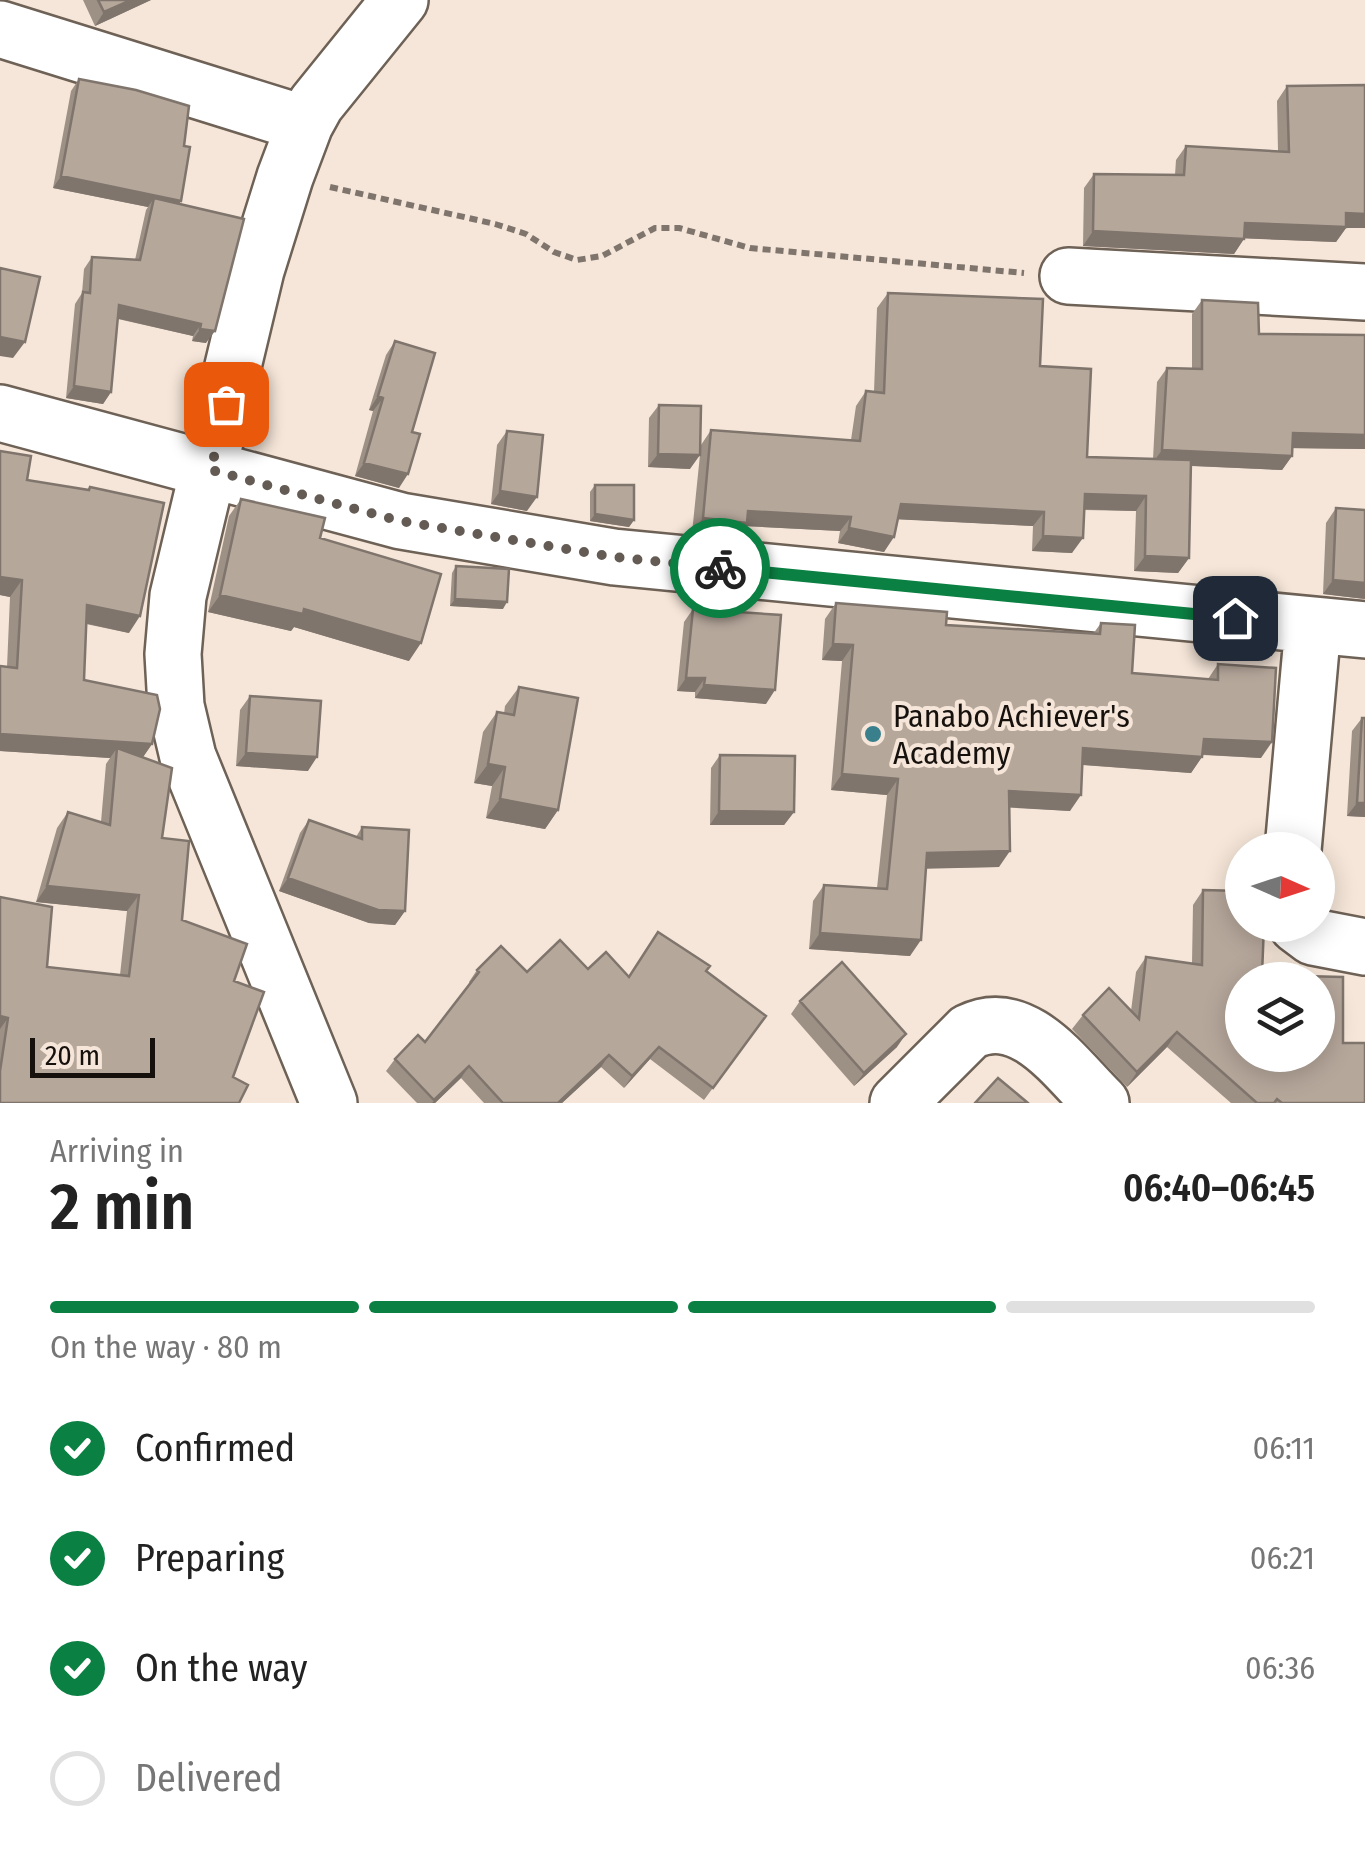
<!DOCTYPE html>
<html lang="en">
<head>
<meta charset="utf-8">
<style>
  :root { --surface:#fff; --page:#f2f2f2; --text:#222; --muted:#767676; --line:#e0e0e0; --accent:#0b8043 }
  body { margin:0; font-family:"Fira Sans Condensed",sans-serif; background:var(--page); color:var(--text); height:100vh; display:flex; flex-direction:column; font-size:38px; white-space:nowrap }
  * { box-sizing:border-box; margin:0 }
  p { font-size:32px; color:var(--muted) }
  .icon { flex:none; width:55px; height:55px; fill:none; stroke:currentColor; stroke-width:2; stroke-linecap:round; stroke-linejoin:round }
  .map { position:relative; height:1103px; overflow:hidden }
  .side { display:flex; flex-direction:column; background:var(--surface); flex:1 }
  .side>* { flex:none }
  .needle { width:65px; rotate:93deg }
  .controls { position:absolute; left:1225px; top:832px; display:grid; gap:20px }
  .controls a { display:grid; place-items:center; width:110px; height:110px; border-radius:50%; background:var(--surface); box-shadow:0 5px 25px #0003; font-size:50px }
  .scale { position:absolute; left:30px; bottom:25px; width:125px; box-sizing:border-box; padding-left:10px; border:5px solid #16110d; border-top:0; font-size:28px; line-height:35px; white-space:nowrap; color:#16110d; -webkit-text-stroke:8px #f6e6d9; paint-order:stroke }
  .pin { position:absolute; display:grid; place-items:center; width:85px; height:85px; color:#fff; margin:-42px; border-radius:20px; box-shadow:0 5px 15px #0006 }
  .courier { position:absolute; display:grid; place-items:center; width:100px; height:100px; margin:-50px; border:8px solid #0b8043; border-radius:50%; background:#fff; color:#222; box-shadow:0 2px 12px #0007 }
  .overview em { font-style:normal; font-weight:600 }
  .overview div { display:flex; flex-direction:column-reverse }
  .overview { display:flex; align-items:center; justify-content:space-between; height:170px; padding:0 50px }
  h1 { font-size:65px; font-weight:600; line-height:75px }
  .bar { display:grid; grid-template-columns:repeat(4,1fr); gap:15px 10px; align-content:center; height:120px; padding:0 50px }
  .bar i { height:12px; border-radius:8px; background:var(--line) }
  .bar .selected { background:var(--accent) }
  .bar p { grid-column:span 4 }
  ol { padding:0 50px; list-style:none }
  li { display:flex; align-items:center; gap:30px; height:110px }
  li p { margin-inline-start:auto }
  li .icon { padding:10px; border-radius:50%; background:var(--accent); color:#fff; stroke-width:4 }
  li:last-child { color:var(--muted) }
  li i { width:55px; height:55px; border:5px solid var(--line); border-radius:50% }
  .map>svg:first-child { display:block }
</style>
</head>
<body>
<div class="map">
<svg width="1365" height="1103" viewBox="0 0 1365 1103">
  <rect width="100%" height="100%" fill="#f6e6d9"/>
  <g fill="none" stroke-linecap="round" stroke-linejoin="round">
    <!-- minor casing -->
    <g stroke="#6e6156" stroke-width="60">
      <path id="minor" d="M 0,29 L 305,124
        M 1068,276 L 1365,292
        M 0,413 L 401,521 L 614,557 L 1365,630
        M 1293,850 L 1313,626
        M 1297,925 L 1313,937 L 1365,947
        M 329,1103 L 188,757 L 176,706 L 173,654 L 178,596 L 256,270 L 285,177 L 305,124 L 316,104 L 400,0
        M 898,1103 L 969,1032 C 1024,1005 1066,1069 1101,1103"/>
    </g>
    <!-- path -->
    <path stroke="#7f756d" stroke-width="6" stroke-dasharray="8 5" stroke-linecap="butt" d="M 330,187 L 495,224 L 526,234 L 554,252 L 577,260 L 602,256 L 655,228 L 679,228 L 750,248 L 1024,273"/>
    <!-- minor -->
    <use href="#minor" stroke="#fff" stroke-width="55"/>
  </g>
  <!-- wall -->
  <path fill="#9d9085" d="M 83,0 L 151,0 L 95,26 Z
    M 79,79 L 184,146 L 181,201 L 179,204 L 206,343 L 192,341 L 193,336 L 118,319 L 111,392 L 103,404 L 66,398 L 75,304 L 82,293 L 84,269 L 92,257 L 135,260 L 146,210 L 148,207 L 53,188 L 71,91 Z
    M 1365,85 L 1365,228 L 1346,228 L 1336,242 L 1244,238 L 1234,254 L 1083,246 L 1084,188 L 1094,174 L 1175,175 L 1176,160 L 1186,146 L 1278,151 L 1277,101 L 1287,86 Z
    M 888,293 L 1040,366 L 1087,457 L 1153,459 L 1157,382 L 1167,368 L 1192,369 L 1192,314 L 1202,300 L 1259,334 L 1365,449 L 1292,448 L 1292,456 L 1282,470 L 1191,466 L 1189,558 L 1178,573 L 1134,571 L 1136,511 L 1084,510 L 1072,553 L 1032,551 L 1033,526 L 898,519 L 884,552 L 838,543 L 840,531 L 745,526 L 737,538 L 692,533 L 701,445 L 711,430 L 851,440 L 856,406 L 866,391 L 874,392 L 877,308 Z
    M 395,341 L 412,432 L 399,488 L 355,476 L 373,411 L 369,410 L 386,355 Z
    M 659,405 L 690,469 L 648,467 L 649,418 Z
    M 507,431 L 527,511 L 491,504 L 497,445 Z
    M 0,451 L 27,480 L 88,490 L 90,487 L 129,633 L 86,624 L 84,680 L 152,744 L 143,757 L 182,920 L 247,944 L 0,1103 L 0,897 L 47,967 L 120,975 L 127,911 L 36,902 L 57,828 L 68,812 L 101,822 L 106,764 L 110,758 L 0,751 L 0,666 L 7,667 L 10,597 L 0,595 Z
    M 595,485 L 634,520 L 629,527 L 590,521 L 590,492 Z
    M 241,499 L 320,538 L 409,661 L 294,627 L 291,631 L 208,612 L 229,516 Z
    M 1336,508 L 1365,599 L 1323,594 L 1326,523 Z
    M 456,566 L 503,609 L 450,606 L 452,573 Z
    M 836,603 L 946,625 L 1093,634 L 1101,623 L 1132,673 L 1208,679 L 1218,664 L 1261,758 L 1203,755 L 1191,773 L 1082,765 L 1070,811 L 1010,807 L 999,867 L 926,868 L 910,956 L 809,949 L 813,901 L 824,885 L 877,888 L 887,795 L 831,790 L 842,661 L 822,660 L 825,619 Z
    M 693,609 L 766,704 L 695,698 L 695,692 L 677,691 L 684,622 Z
    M 519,687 L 558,810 L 545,829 L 486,818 L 492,786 L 474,783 L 483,732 L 497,712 L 504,714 L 505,706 Z
    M 250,696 L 308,771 L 236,766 L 240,710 Z
    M 1362,718 L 1365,718 L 1365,817 L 1347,816 L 1352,731 Z
    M 720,755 L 794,812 L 784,825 L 710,825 L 711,768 Z
    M 309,820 L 356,837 L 362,827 L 405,911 L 395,925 L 369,923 L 279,891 L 300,833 Z
    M 1203,890 L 1262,975 L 1343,1043 L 1365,1103 L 1231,1103 L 1167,1047 L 1127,1087 L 1072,1029 L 1083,1015 L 1131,1011 L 1136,972 L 1146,957 L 1192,963 L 1193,905 Z
    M 588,969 L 629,977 L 706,971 L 766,1016 L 704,1100 L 650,1059 L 624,1088 L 601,1067 L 562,1103 L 484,1103 L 461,1078 L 435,1103 L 417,1103 L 386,1071 L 395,1059 L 425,1042 L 470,983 L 469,982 L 477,970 L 527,972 Z
    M 800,1001 L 897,1047 L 854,1086 L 791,1014 Z"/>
  <!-- shaded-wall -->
  <path fill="#7f756c" d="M 131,0 L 151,0 L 95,26 L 104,12 Z
    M 61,176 L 181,201 L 173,212 L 154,198 L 148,207 L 53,188 Z
    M 1346,213 L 1365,214 L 1365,228 L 1346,228 L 1336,242 L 1235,238 L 1245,223 Z
    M 1093,231 L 1244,239 L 1234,254 L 1083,246 Z
    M 119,305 L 201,324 L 193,336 L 111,317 Z
    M 200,329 L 215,331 L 206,343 L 192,341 Z
    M 0,337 L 25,342 L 13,358 L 0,356 Z
    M 74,386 L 111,392 L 103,404 L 66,398 Z
    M 378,396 L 383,398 L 373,411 L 369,410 Z
    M 1293,433 L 1365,435 L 1365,449 L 1283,448 Z
    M 1162,450 L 1292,456 L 1282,470 L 1152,464 Z
    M 658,454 L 700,455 L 690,469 L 648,467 Z
    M 364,463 L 408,474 L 399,488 L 355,476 Z
    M 500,491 L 537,497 L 527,511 L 491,504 Z
    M 1085,494 L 1146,496 L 1136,511 L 1074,509 Z
    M 901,504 L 1044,512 L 1033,526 L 891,519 Z
    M 748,511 L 851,517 L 840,531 L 745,526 L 737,538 L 692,533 L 703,518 Z
    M 595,514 L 634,520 L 629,527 L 590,521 Z
    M 849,528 L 894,537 L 884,552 L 838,543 Z
    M 1043,536 L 1083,538 L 1072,553 L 1032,551 Z
    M 1145,556 L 1189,558 L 1178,573 L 1134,571 Z
    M 0,577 L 22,580 L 10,597 L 0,595 Z
    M 1333,580 L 1365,583 L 1365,599 L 1323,594 Z
    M 220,595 L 304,609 L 421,643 L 409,661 L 294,627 L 291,631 L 208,612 Z
    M 455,599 L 507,602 L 503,609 L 450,606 Z
    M 87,605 L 140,616 L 129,633 L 75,621 Z
    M 833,644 L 853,645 L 842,661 L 822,660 Z
    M 686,678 L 705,678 L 695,692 L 677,691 Z
    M 704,685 L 775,690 L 766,704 L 695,698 Z
    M 0,734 L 152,744 L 141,760 L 117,748 L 110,758 L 0,751 Z
    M 1204,739 L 1272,742 L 1261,758 L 1192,754 Z
    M 1083,748 L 1202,757 L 1191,773 L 1072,764 Z
    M 246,753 L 317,757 L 308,771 L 236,766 Z
    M 488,764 L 505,767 L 492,786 L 474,783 Z
    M 842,774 L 898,779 L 887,795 L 831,790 Z
    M 1009,791 L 1081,795 L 1070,811 L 998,807 Z
    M 500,799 L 558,810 L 545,829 L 486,818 Z
    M 1357,803 L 1365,803 L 1365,817 L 1347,816 Z
    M 719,811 L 794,812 L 784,825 L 710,825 Z
    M 1010,851 L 999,867 L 916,869 L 927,853 Z
    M 288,878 L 405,911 L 395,925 L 369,923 L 279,891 Z
    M 47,886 L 139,895 L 127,911 L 36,902 Z
    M 820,933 L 921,940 L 910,956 L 809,949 Z
    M 0,1016 L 8,1018 L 0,1029 Z
    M 1177,1032 L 1167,1047 L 1127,1087 L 1137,1072 Z
    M 906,1034 L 897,1047 L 854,1086 L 864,1073 Z
    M 659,1047 L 650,1059 L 624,1088 L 632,1076 Z
    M 609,1055 L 601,1067 L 562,1103 L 558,1103 Z
    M 469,1066 L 461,1078 L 435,1103 L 432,1103 Z"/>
  <!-- building -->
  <path fill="#b6a79b" stroke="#7f756c" stroke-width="2.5" fill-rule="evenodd" d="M 98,0 L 131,0 L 104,12 Z
    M 79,79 L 136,90 L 189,106 L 184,146 L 190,147 L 181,201 L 61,176 Z
    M 1365,85 L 1365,214 L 1346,213 L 1346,227 L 1245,223 L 1244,239 L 1093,231 L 1094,174 L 1184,175 L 1186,146 L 1289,152 L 1287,86 Z
    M 154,198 L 244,219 L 215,331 L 200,329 L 201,324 L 119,305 L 111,392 L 74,386 L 83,292 L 90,293 L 92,257 L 140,260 Z
    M 0,268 L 40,277 L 25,342 L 0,337 Z
    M 888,293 L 1043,299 L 1040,366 L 1091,369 L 1087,457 L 1191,460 L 1189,558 L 1145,556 L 1146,496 L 1085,494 L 1083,538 L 1043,536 L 1044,512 L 901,504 L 894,537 L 849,528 L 851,517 L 748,511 L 747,523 L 703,518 L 711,430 L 860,441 L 866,391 L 884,393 Z
    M 1202,300 L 1258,303 L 1259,334 L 1365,335 L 1365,435 L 1293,433 L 1292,456 L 1162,450 L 1167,368 L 1202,369 Z
    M 395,341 L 435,353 L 412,432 L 420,434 L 408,474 L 364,463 L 383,398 L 378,396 Z
    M 659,405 L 701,406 L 700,455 L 658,454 Z
    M 507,431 L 543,435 L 537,497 L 500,491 Z
    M 0,451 L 31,456 L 27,480 L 89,490 L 90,487 L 164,503 L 140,616 L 87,605 L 84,680 L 157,695 L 160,709 L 152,744 L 0,734 L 0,666 L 17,668 L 22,580 L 0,577 Z
    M 595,485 L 634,485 L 634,520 L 595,514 Z
    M 241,499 L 325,518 L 320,538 L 441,574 L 421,643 L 304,609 L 303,614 L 220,595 Z
    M 1336,508 L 1365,510 L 1365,583 L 1333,580 Z
    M 456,566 L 509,569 L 507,602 L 455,599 Z
    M 836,603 L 947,612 L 946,625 L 1100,634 L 1101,623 L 1135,625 L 1132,673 L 1218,680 L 1218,664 L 1276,668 L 1272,742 L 1204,739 L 1202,757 L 1083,748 L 1081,795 L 1009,791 L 1010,851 L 927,853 L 921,940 L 820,933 L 824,885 L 887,889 L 898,779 L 842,774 L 853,645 L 833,644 Z
    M 693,609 L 781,615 L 775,690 L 704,685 L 705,678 L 686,678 Z
    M 519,687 L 578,698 L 558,810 L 500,799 L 505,767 L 488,764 L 497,712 L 514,715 Z
    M 250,696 L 321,701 L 317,757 L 246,753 Z
    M 1362,718 L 1365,718 L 1365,803 L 1357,803 Z
    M 117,748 L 172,768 L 162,838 L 189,841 L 182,920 L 247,944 L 234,981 L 264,992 L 233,1077 L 248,1085 L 239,1103 L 0,1103 L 0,1071 L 8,1018 L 0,1016 L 0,897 L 52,907 L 47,967 L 129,976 L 139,895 L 47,886 L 68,812 L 110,825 Z
    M 720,755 L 795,756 L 794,812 L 719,811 Z
    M 309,820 L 362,839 L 362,827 L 409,830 L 405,911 L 378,910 L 288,878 Z
    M 1203,890 L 1242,891 L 1242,925 L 1264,925 L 1262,975 L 1343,977 L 1343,1043 L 1365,1043 L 1365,1103 L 1282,1103 L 1277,1099 L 1274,1103 L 1257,1103 L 1177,1032 L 1137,1072 L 1083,1015 L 1109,988 L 1139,1019 L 1146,957 L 1202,965 ZM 1242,980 L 1318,980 L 1318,1055 L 1242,1055 Z
    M 658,932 L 710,966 L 706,971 L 766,1016 L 713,1088 L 659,1047 L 632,1076 L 609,1055 L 558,1103 L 503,1103 L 469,1066 L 434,1100 L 395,1059 L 418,1035 L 425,1042 L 479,972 L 477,970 L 501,946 L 527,972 L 560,940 L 588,969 L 606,952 L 629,977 Z
    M 842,962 L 906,1034 L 864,1073 L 800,1001 Z
    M 998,1078 L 1028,1103 L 975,1103 Z"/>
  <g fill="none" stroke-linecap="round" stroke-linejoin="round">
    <!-- done -->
    <path stroke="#645c54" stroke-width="10" stroke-dasharray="0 18" d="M 226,404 L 211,470 L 400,521 L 614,557 L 720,568"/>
    <!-- route -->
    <path stroke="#0b8043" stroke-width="12" d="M 720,568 L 1235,618"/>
  </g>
  <!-- markers -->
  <circle fill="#3a7f8c" stroke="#f6e6d9" stroke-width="4" cx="873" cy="734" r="10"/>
  <g text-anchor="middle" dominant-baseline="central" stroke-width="8" stroke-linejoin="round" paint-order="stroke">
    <!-- poi labels -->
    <g font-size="32" fill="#16110d" stroke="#f6e6d9" text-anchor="start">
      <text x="893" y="716">Panabo Achiever's<tspan x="893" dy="37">Academy</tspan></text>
    </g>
  </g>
</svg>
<div class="controls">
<a><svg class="needle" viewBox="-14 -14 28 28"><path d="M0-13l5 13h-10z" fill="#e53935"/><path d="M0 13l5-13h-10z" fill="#767676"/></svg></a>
<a><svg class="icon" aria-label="layers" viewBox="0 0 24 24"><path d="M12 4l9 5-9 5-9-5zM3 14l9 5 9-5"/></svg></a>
</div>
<div class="scale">20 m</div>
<div class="pin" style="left:226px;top:404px;background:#ea580c"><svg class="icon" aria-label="bag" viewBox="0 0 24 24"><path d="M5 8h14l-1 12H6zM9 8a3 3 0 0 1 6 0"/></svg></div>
<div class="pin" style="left:1235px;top:618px;background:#1f2937"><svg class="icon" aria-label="home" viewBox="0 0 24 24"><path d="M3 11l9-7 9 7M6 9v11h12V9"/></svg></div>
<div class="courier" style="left:720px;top:568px"><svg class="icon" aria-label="bike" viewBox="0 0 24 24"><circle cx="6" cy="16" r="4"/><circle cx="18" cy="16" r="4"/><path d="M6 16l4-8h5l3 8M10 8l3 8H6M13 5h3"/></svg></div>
</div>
<section class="side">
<div class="overview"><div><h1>2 min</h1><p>Arriving in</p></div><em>06:40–06:45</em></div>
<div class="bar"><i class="selected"></i><i class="selected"></i><i class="selected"></i><i></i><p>On the way · 80 m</p></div>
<ol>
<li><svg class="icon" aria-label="check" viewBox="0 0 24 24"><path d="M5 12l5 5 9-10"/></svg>Confirmed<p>06:11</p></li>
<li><svg class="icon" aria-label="check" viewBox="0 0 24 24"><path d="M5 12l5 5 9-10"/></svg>Preparing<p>06:21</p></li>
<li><svg class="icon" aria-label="check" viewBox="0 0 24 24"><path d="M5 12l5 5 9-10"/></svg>On the way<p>06:36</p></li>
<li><i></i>Delivered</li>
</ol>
</section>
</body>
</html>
